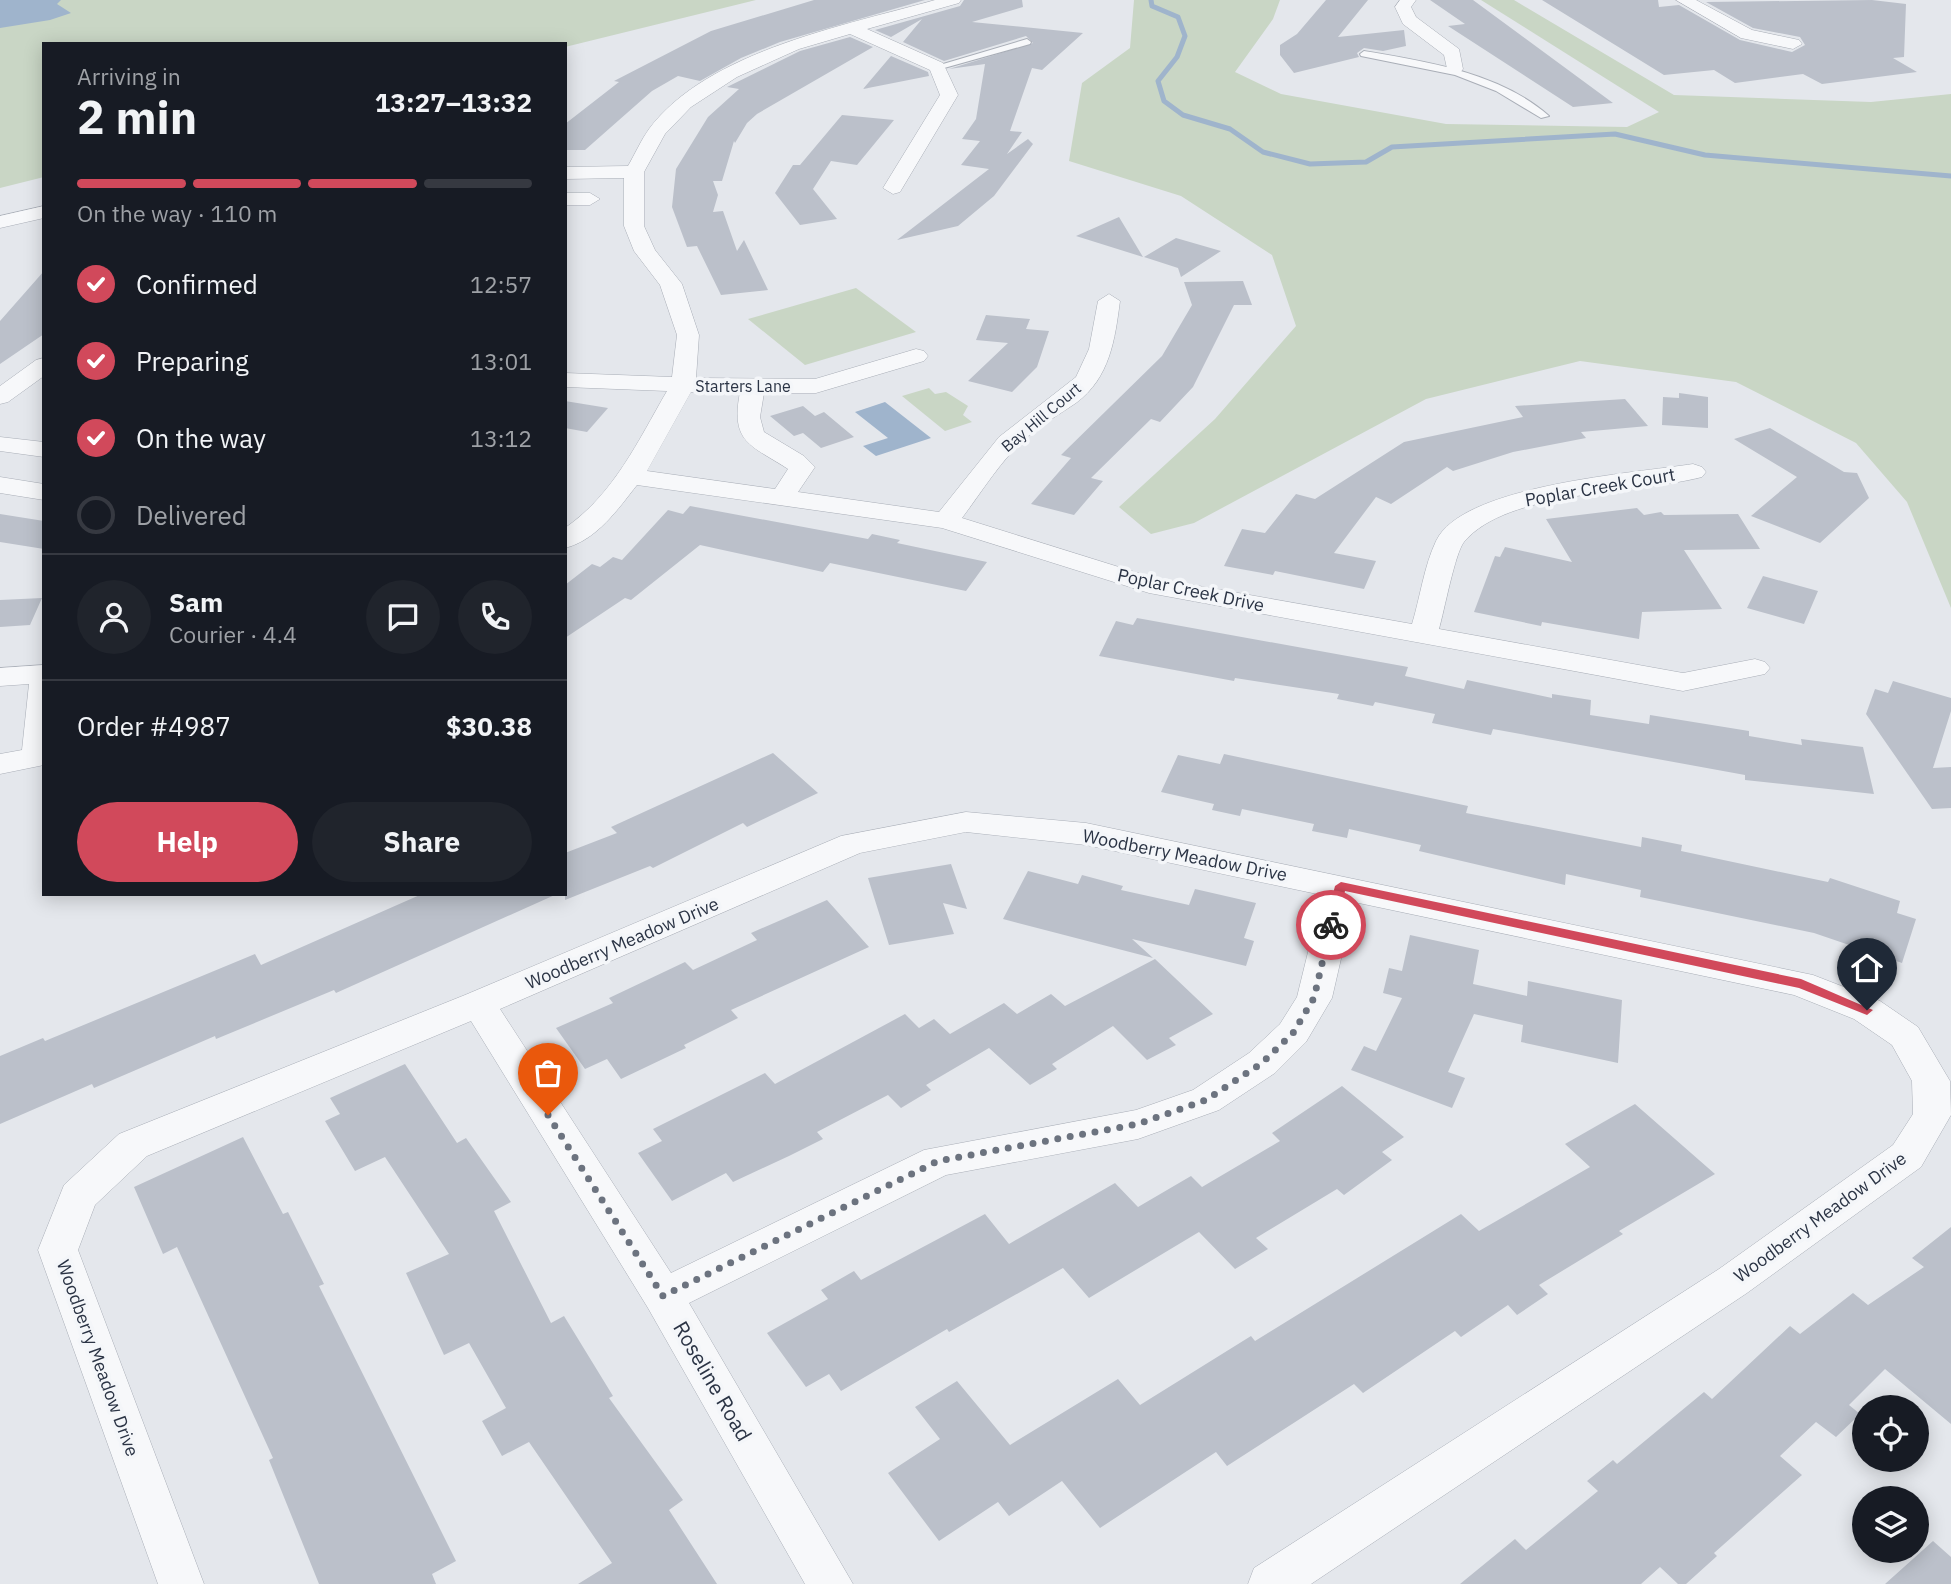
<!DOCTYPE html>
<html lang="en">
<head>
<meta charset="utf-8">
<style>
  :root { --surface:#171b24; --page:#20242c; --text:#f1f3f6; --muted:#9ea1a6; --line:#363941; --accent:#d1495b }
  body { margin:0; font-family:"IBM Plex Sans",sans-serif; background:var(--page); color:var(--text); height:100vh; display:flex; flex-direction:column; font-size:26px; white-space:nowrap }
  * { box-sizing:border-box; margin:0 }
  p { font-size:23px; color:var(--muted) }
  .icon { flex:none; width:38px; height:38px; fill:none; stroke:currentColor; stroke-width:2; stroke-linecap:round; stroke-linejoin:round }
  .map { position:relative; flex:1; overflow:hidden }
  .side { position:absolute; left:42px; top:42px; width:525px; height:854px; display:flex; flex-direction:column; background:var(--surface); border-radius:0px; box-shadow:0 4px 18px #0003 }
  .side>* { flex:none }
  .tools { position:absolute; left:1852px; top:1395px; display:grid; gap:14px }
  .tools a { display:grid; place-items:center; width:77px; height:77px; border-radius:50%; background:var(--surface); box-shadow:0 4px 18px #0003; font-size:35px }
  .pin { position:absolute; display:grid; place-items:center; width:60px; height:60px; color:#fff; margin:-72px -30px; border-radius:50% 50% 50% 0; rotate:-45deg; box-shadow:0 0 7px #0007 }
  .pin .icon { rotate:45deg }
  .courier { position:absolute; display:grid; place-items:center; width:70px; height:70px; margin:-35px; border:5px solid #d1495b; border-radius:50%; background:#fff; color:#222; box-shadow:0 2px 9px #0007 }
  .headline em { font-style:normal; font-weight:700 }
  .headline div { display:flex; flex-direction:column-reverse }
  .headline { display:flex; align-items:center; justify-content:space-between; height:119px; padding:0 35px }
  h1 { font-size:46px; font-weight:700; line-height:52px }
  .bar { display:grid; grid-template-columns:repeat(4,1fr); gap:10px 7px; align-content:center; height:84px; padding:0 35px }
  .bar i { height:9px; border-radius:5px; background:var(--line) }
  .bar .active { background:var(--accent) }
  .bar p { grid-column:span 4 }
  .line { display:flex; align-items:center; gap:18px; padding:0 35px; border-top:2px solid var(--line) }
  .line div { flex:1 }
  .round { display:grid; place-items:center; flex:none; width:74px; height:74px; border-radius:37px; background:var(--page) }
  ol { padding:0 35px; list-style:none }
  li { display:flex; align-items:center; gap:21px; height:77px }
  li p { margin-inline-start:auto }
  li .icon { padding:7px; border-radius:50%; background:var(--accent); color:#fff; stroke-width:4 }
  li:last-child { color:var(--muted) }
  li i { width:38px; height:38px; border:4px solid var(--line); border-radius:50% }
  .button { display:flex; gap:14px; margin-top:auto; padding:14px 35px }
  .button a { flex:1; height:80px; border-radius:42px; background:var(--accent); color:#fff; font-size:28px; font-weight:700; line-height:80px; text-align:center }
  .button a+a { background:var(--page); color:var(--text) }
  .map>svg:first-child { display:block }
</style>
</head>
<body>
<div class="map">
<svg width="1951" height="1584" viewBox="0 0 1951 1584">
  <rect width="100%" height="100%" fill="#e4e7ec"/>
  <!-- green -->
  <path fill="#c9d6c5" d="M 0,0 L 756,0 L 565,47 L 565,44 L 44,44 L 44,177 L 0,188 Z
    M 1134,0 L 1280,0 L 1273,19 L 1235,72 L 1281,94 L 1446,124 L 1627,127 L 1659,112 L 1481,0 L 1514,0 L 1674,95 L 1871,102 L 1951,94 L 1951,608 L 1907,502 L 1856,443 L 1736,382 L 1580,361 L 1426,399 L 1194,523 L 1151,534 L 1119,507 L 1215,419 L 1296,326 L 1272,255 L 1181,196 L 1069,161 L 1082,83 L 1130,48 Z
    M 856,288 L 916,332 L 805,365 L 748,319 Z
    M 929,388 L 935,394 L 946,392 L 968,406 L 963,415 L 972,422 L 945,431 L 902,396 Z"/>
  <!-- water -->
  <path fill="#9fb4cc" d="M 0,0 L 61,0 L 57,4 L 71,13 L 50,20 L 0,28 Z
    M 885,402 L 931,438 L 876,456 L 863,446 L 888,438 L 855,412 Z"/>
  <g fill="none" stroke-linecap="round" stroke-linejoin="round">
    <!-- stream -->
    <path stroke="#9fb4cc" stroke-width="5" d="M 1151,0 L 1152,6 L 1178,17 L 1185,36 L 1177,57 L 1158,81 L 1164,101 L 1183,115 L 1230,129 L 1263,152 L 1310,164 L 1366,162 L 1392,147 L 1615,134 L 1705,155 L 1951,176"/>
  </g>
  <!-- building -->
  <path fill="#bbc0ca" d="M 814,0 L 925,0 L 780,42 L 741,58 L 700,81 L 678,76 L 652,91 L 585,150 L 565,150 L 565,124 L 619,82 L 614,81 L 711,31 Z
    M 964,0 L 1022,0 L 1023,7 L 972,22 L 1083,33 L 1042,70 L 1032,68 L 1010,131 L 1022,132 L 1007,154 L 1028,139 L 1033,144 L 994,196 L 958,226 L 897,240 L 989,169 L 961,165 L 980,141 L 962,139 L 976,119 L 985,64 L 949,69 L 1033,43 L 1026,36 L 944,61 L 903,42 L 922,19 L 891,37 L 875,30 L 960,6 Z
    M 1326,0 L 1368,0 L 1338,37 L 1404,30 L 1406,46 L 1383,51 L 1364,48 L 1357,53 L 1359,57 L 1294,73 L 1280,55 L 1280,45 L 1297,34 Z
    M 1430,0 L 1473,0 L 1613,103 L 1573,107 L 1448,26 L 1465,24 Z
    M 1542,0 L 1658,0 L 1659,7 L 1679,5 L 1740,40 L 1792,52 L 1805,45 L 1800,37 L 1753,28 L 1706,2 L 1872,0 L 1906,4 L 1904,57 L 1893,58 L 1917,72 L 1822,84 L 1803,74 L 1735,83 L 1714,70 L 1664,75 Z
    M 850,37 L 873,47 L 757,114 L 747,123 L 735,143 L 734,141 L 722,181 L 713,181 L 718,195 L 713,212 L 723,211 L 737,251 L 744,240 L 768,290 L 721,295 L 697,246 L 687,247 L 672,207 L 676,169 L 708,117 L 739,89 L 727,87 L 800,51 Z
    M 891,56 L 928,72 L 929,76 L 863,89 Z
    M 842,115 L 894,120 L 857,165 L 831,161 L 813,189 L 837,219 L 800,225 L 775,193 L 793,165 L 800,165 Z
    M 1119,217 L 1143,257 L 1076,236 Z
    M 1176,238 L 1221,251 L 1181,277 L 1178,268 L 1144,257 Z
    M 44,271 L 44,334 L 0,364 L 0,321 Z
    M 1243,281 L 1252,305 L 1234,305 L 1193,387 L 1160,422 L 1151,419 L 1091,478 L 1103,481 L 1074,515 L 1031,504 L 1071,458 L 1061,455 L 1162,356 L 1192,305 L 1184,282 Z
    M 986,315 L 1030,319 L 1026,329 L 1049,331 L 1037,367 L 1012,392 L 968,381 L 1008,343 L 976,340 Z
    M 1679,393 L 1708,397 L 1708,428 L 1662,425 L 1663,397 L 1679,398 Z
    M 1625,399 L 1648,426 L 1581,432 L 1586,438 L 1513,452 L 1453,471 L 1447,467 L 1391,504 L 1376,497 L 1334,553 L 1376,561 L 1364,589 L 1275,571 L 1273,575 L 1224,566 L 1242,529 L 1265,533 L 1296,494 L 1315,499 L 1404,442 L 1523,417 L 1515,406 Z
    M 565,401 L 608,408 L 587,432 L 565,428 Z
    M 803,406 L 815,416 L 824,412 L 854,437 L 821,448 L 803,433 L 794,436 L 770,416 Z
    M 1770,428 L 1844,472 L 1857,473 L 1869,498 L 1820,543 L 1751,516 L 1797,477 L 1734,439 Z
    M 690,506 L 868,539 L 872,534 L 900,540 L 897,543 L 987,562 L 966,591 L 830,563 L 823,572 L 700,545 L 631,600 L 625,598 L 565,638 L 565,585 L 592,564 L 600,567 L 613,557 L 622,560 L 668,510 L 683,514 Z
    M 1637,508 L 1644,515 L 1661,512 L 1664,515 L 1738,514 L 1760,549 L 1684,550 L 1722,609 L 1642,612 L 1639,639 L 1542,622 L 1541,626 L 1474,612 L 1495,556 L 1500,557 L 1505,547 L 1572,562 L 1546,519 Z
    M 0,514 L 44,521 L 44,549 L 0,542 Z
    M 1763,576 L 1818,591 L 1804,624 L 1747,608 Z
    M 42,598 L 30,625 L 0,627 L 0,600 Z
    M 1137,618 L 1408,667 L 1405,676 L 1464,689 L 1467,680 L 1552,698 L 1552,694 L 1591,700 L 1590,715 L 1649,724 L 1650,715 L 1749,731 L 1749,736 L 1802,745 L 1801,739 L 1863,747 L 1874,794 L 1745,780 L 1745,775 L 1493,729 L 1491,735 L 1432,723 L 1435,714 L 1375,702 L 1373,706 L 1337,699 L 1339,694 L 1235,678 L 1234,681 L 1099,656 L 1116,621 L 1133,625 Z
    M 1893,681 L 1951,698 L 1951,711 L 1933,768 L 1951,767 L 1951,808 L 1932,809 L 1866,714 L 1875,689 L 1888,693 Z
    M 773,753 L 818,793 L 747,827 L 743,823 L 653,868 L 650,866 L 565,900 L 565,853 L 617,833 L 611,827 Z
    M 1224,754 L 1468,806 L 1466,813 L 1641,847 L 1642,837 L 1682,845 L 1681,851 L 1828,882 L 1830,878 L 1900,901 L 1897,913 L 1916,919 L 1902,963 L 1814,933 L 1640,897 L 1641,890 L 1566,874 L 1565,885 L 1419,851 L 1421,845 L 1349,829 L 1347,838 L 1312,831 L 1314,824 L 1242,809 L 1240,816 L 1212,810 L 1214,804 L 1161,792 L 1178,755 L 1220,764 Z
    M 951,864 L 967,909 L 943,903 L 954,934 L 889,945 L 868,878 Z
    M 1028,871 L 1078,884 L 1082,875 L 1123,886 L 1121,890 L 1189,905 L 1195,889 L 1256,903 L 1244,938 L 1254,941 L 1246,966 L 1132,939 L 1153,958 L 1003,919 Z
    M 422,894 L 557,894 L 336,993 L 334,990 L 216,1039 L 215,1036 L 94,1088 L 92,1084 L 0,1124 L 0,1056 L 43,1038 L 45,1041 L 255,954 L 261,965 Z
    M 827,900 L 869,947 L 731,1010 L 738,1018 L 684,1045 L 686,1048 L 621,1079 L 607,1059 L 585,1069 L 556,1028 L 613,1003 L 609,998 L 685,962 L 693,970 L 757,940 L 751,933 Z
    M 1410,935 L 1479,950 L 1473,984 L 1527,996 L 1528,981 L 1622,1000 L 1618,1063 L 1521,1042 L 1523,1025 L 1474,1014 L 1448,1072 L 1465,1078 L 1452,1108 L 1351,1070 L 1364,1046 L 1376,1051 L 1402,998 L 1383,993 L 1389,968 L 1402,971 Z
    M 1155,959 L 1213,1014 L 1169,1038 L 1176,1045 L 1147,1060 L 1113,1026 L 1052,1064 L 1057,1069 L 1030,1085 L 989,1048 L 926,1085 L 931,1090 L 901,1108 L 888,1095 L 817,1132 L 823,1139 L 789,1156 L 733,1182 L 726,1173 L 672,1201 L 638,1153 L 662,1141 L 653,1129 L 765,1073 L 775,1084 L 905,1014 L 919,1028 L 934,1019 L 950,1034 L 1004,1003 L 1017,1014 L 1051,994 L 1065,1006 Z
    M 405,1064 L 457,1143 L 466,1138 L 511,1202 L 494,1211 L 551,1323 L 564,1316 L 613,1396 L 609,1398 L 683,1500 L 669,1510 L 717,1584 L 578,1584 L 612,1563 L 529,1442 L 502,1456 L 482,1421 L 506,1408 L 469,1343 L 444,1355 L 406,1273 L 449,1254 L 385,1157 L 355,1171 L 325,1121 L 340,1114 L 330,1098 Z
    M 1342,1086 L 1404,1137 L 1382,1152 L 1392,1160 L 1344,1195 L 1337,1189 L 1256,1238 L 1268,1249 L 1235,1269 L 1199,1232 L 1089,1298 L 1063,1268 L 949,1332 L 947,1329 L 841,1391 L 829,1374 L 806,1387 L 767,1333 L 828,1299 L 821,1290 L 854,1271 L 861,1280 L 985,1214 L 1009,1244 L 1115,1183 L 1138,1207 L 1191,1176 L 1202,1187 L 1280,1141 L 1272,1133 Z
    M 1635,1104 L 1715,1174 L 1619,1231 L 1623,1234 L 1539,1285 L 1548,1294 L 1517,1315 L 1508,1305 L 1461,1337 L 1455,1331 L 1363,1393 L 1354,1384 L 1227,1466 L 1216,1452 L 1100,1528 L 1062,1481 L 1009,1516 L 998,1502 L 939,1541 L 888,1473 L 940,1439 L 915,1407 L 957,1381 L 1010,1445 L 1118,1379 L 1140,1405 L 1251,1336 L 1255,1341 L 1461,1214 L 1479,1231 L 1590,1167 L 1565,1144 Z
    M 243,1137 L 283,1214 L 288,1212 L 324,1284 L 319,1286 L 456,1561 L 432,1574 L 436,1584 L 319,1584 L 269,1460 L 273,1458 L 177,1247 L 163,1254 L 134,1187 Z
    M 1951,1227 L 1951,1424 L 1885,1369 L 1849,1405 L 1860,1414 L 1836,1437 L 1816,1422 L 1780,1456 L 1802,1475 L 1714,1553 L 1717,1556 L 1686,1584 L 1678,1584 L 1660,1567 L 1641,1584 L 1460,1584 L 1515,1539 L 1526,1550 L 1598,1491 L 1587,1481 L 1613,1460 L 1617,1464 L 1704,1392 L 1712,1399 L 1790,1326 L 1800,1334 L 1853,1293 L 1868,1305 L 1924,1267 L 1912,1258 Z
    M 1933,1541 L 1951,1557 L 1951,1584 L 1885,1584 Z"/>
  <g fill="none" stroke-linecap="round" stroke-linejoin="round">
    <!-- lane casing -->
    <g stroke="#a9aeb7" stroke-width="2">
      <path id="lane" d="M 1027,39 L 1031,42 L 1030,44 L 937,70 L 933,67 Z
        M 1364,51 C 1425,61 1501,73 1549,116 L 1541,118 L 1496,91 L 1455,75 L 1361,56 L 1360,54 Z"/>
    </g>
    <!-- street casing -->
    <g stroke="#a9aeb7" stroke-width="1">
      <path id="street" d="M 935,0 L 961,0 L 959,3 L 867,29 L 943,63 L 958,95 L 900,192 L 893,194 L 883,188 L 940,95 L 930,70 L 850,34 L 799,49 L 737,77 L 691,107 L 665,134 L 644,172 L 644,226 L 655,250 L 682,284 L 699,335 L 696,378 L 815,379 L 916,349 L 924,351 L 928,356 L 924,361 L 816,393 L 764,393 L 760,417 L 764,432 L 804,456 L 815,467 L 798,492 L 939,512 L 999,437 L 1076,377 L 1089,349 L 1098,301 L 1109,294 L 1120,301 C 1115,339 1110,378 1076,403 C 1060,414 1042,424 1027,437 C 1001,460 983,490 962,518 L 1154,578 L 1412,624 C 1420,598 1424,566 1436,541 C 1462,485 1636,473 1693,464 L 1702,467 L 1706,472 L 1702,477 C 1637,494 1507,490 1464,542 C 1455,553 1444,612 1439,629 L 1683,673 L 1755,659 L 1765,662 L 1770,668 L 1765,674 L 1683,691 L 1149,593 L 942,528 L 637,485 C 618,509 597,540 565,548 L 565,528 C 614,494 638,441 667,391 L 565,387 L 565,373 L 672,377 L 677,335 L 660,285 L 634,251 L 624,226 L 624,178 L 565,179 L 565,167 L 628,166 C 635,154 641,140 649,129 C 707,51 847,25 935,0 ZM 691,392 L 740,392 C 730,443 751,445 788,469 L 775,489 L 647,471 Z
        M 1400,0 L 1416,0 L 1411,7 L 1416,17 L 1459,49 L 1463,69 L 1460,73 L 1448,73 L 1444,55 L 1403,24 L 1395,7 Z
        M 1676,0 L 1696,0 L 1752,30 L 1799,40 L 1802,44 L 1793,49 L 1741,38 Z
        M 565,193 L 590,193 L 600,199 L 590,205 L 565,205 Z
        M 44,206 L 44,218 L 0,228 L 0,216 Z
        M 44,358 L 44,376 L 8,402 L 0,404 L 0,386 L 36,360 Z
        M 0,437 L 44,442 L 44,457 L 0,451 Z
        M 0,477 L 44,484 L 44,500 L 0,493 Z
        M 44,665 L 44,765 L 0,774 L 0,754 L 22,750 L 29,684 L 0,686 L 0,668 Z
        M 966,812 L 1086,823 L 1813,975 L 1880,1001 L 1918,1027 L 1944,1071 L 1950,1081 L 1951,1115 L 1921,1167 L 1747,1293 L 1311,1584 L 1248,1584 L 1254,1568 L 1719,1269 L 1893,1145 L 1913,1114 L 1912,1081 L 1892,1045 L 1854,1019 L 1794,995 L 1354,902 L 1332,998 L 1306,1042 L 1275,1073 L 1219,1110 L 1138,1139 L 946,1175 L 689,1303 L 853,1584 L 805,1584 L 648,1308 L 471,1021 L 147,1156 L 95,1205 L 78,1250 L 204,1584 L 158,1584 L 38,1250 L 64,1185 L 119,1134 L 465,995 L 841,836 ZM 966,832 L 1086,845 L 1322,895 L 1297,997 L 1280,1024 L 1249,1053 L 1193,1090 L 1136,1110 L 924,1150 L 671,1273 L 500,1009 L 860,853 Z"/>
    </g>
    <!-- lane -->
    <use href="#lane" fill="#f7f8fa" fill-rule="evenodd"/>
    <!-- street -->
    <use href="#street" fill="#f7f8fa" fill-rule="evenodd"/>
  </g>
  <!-- route -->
  <path fill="#d1495b" d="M 1341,882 L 1801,979 L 1873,1010 L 1867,1015 L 1799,988 L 1345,891 L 1337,925 L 1331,930 L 1325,925 L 1335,886 Z"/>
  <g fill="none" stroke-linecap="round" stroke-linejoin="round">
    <!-- done -->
    <path stroke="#6c737f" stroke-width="7" stroke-dasharray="0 12.6" d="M 548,1115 L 663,1296 L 938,1161 L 1138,1124 L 1206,1100 L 1262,1063 L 1293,1033 L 1314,998 L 1331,925"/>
  </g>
  <g text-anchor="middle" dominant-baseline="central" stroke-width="7" stroke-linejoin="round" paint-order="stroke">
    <!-- far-street labels -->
    <g font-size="16" fill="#2b3445" stroke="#f4f6f9">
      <text x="743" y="386">Starters Lane</text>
      <text transform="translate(1041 417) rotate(-40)">Bay Hill Court</text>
    </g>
    <!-- street labels -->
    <g font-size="18" fill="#2b3445" stroke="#f4f6f9">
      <text transform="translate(1600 487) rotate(-10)">Poplar Creek Court</text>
      <text transform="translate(1191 590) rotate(12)">Poplar Creek Drive</text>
      <text transform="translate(1185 855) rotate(11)">Woodberry Meadow Drive</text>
      <text transform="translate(622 943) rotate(-23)">Woodberry Meadow Drive</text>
      <text transform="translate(1820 1217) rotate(-36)">Woodberry Meadow Drive</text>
      <text transform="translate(98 1358) rotate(70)">Woodberry Meadow Drive</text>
    </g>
    <!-- near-street labels -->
    <g font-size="21" fill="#2b3445" stroke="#f4f6f9">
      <text transform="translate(713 1381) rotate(60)">Roseline Road</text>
    </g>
  </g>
</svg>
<div class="tools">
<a><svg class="icon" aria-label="locate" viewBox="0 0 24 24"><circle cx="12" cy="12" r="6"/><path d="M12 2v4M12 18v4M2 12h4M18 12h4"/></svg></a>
<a><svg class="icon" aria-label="layers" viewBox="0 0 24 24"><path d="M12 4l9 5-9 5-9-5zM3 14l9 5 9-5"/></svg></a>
</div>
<div class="pin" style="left:548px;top:1115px;background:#ea580c"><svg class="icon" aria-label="bag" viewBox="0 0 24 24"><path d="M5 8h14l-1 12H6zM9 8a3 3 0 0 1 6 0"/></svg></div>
<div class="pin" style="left:1867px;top:1010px;background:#1f2937"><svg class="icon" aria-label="home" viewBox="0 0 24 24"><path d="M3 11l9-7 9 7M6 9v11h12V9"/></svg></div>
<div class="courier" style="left:1331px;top:925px"><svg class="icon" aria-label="bike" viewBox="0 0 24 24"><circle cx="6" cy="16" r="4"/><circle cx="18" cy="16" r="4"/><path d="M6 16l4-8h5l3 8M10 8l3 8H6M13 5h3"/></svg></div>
<section class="side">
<div class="headline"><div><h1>2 min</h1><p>Arriving in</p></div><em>13:27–13:32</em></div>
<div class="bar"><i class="active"></i><i class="active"></i><i class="active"></i><i></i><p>On the way · 110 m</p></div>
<ol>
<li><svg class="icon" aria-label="check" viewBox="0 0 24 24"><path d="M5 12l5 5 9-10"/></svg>Confirmed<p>12:57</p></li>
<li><svg class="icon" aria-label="check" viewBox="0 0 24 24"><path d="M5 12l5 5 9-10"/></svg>Preparing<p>13:01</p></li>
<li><svg class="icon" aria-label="check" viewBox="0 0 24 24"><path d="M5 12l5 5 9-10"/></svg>On the way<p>13:12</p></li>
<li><i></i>Delivered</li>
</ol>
<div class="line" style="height:126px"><a class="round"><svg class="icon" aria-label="person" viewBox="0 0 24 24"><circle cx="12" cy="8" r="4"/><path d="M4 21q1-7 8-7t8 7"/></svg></a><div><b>Sam</b><p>Courier · 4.4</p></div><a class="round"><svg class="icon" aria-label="chat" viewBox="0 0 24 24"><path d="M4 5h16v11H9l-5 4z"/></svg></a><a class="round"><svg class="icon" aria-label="phone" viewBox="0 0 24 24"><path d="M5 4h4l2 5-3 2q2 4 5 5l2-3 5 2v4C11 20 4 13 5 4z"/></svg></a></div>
<div class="line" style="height:91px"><div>Order #4987</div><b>$30.38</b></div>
<div class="button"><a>Help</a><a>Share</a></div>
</section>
</div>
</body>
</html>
